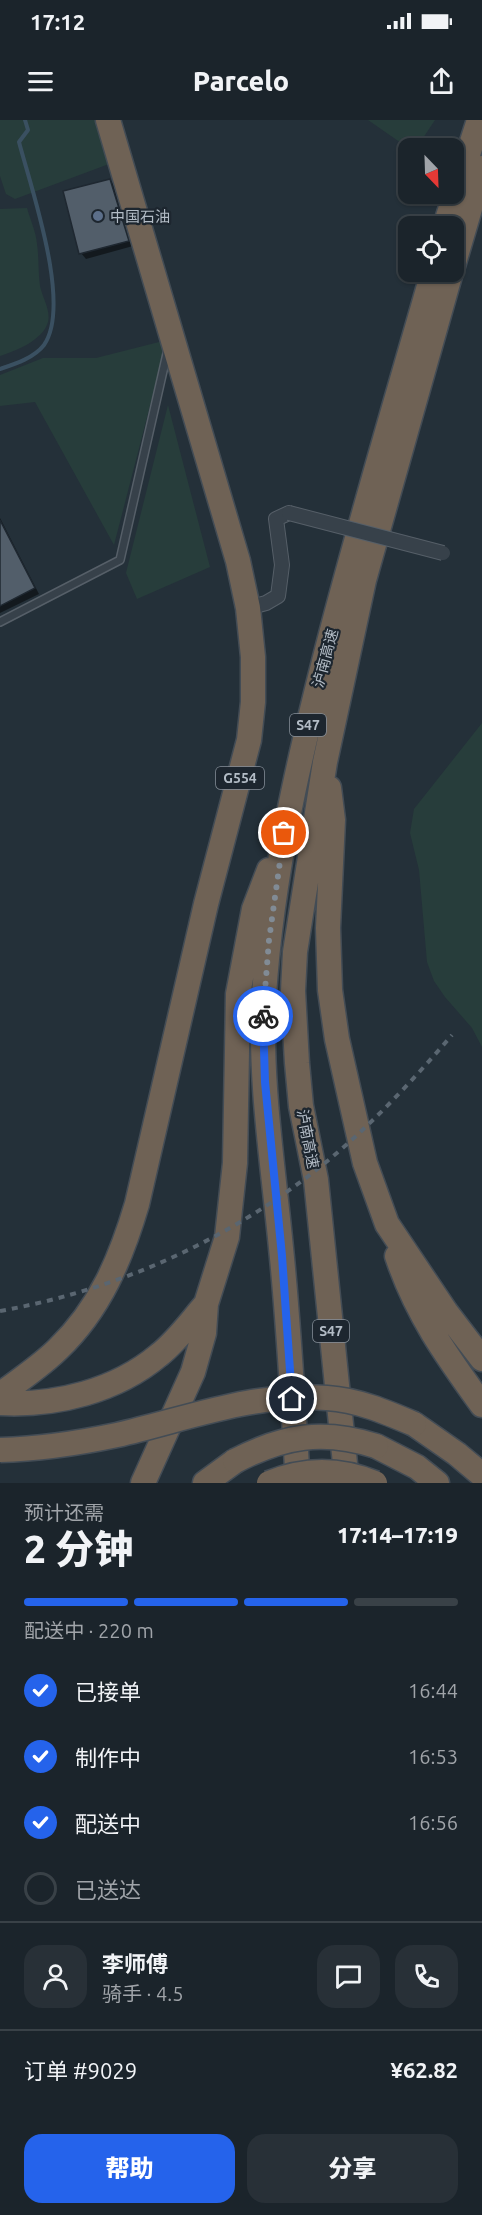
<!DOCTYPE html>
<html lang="zh">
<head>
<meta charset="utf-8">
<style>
  :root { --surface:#1b242b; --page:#283037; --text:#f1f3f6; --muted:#a0a4a9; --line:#394147; --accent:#2563eb }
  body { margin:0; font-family:Ubuntu,"Noto Sans SC",sans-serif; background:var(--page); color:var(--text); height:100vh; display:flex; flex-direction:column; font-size:22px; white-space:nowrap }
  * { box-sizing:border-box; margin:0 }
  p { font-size:20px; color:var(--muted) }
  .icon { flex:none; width:33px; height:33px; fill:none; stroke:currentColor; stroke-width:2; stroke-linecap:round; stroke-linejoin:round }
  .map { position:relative; height:1363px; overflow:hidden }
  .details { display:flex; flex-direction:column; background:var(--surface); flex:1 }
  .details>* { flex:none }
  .needle { width:39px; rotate:157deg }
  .tools { position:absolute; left:398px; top:18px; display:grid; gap:12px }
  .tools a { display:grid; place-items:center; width:66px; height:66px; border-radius:12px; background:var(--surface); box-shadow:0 2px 4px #0004,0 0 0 2px var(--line); font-size:30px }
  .pin { position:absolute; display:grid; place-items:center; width:51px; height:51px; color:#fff; margin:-26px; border:3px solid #fff; border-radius:50%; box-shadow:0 2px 6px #0007 }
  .courier { position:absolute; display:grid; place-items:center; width:60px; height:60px; margin:-30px; border:4px solid #2563eb; border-radius:50%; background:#fff; color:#222; box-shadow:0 2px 8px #0007 }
  .overview em { font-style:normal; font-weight:800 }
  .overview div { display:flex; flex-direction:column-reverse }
  .overview { display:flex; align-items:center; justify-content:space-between; height:102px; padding:0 24px }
  h1 { font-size:39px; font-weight:800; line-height:45px }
  .bar { display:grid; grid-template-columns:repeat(4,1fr); gap:9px 6px; align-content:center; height:72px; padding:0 24px }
  .bar i { height:8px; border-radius:4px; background:var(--line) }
  .bar .selected { background:var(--accent) }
  .bar p { grid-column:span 4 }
  .line { display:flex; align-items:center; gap:15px; padding:0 24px; border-top:2px solid var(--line) }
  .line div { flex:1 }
  .round { display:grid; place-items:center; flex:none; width:63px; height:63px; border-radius:18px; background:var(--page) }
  ol { padding:0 24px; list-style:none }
  li { display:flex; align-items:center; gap:18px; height:66px }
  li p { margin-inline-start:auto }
  li .icon { padding:6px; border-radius:50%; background:var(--accent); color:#fff; stroke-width:4 }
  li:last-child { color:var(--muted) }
  li i { width:33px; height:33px; border:3px solid var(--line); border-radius:50% }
  .action { display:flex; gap:12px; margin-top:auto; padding:12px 24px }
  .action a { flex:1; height:69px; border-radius:18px; background:var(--accent); color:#fff; font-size:24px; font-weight:800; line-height:69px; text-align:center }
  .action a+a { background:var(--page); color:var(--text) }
  .status { display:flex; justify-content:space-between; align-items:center; height:42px; padding:0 30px; background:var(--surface); direction:ltr }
  .status svg { height:16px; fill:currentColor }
  header { display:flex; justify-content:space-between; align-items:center; height:78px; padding:0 24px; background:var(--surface); font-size:27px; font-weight:800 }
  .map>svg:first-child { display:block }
</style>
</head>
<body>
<div class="status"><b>17:12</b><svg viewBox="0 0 49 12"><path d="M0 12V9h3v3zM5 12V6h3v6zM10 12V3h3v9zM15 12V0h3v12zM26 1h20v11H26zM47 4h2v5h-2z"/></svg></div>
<header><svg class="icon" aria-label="menu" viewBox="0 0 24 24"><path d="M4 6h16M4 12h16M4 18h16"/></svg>Parcelo<svg class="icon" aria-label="share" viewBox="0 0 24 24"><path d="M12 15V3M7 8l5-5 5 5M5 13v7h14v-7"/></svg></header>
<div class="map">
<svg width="482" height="1363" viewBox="0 0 482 1363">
  <rect width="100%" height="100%" fill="#243039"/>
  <!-- green -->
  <path fill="#273d3b" d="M 0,0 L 99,0 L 109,44 L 15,79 L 6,74 L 0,56 Z
    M 368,0 L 435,0 L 421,21 L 404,25 Z
    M 27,88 C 30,99 36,112 37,124 C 39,137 38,152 40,166 C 42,177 51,190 48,202 C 43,220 16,231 0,236 L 0,89 Z
    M 167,220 L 114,425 L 35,282 L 0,286 L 0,255 L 43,238 L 96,238 Z
    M 168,285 L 210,447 L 137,479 L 126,453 Z
    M 482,603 L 482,927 L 472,908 L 445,877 L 434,861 L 427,842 L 419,750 L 410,713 L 414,689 Z"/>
  <!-- shadow -->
  <path fill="#0007" d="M 110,60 L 115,66 L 133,126 L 86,139 L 81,133 Z
    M 0,398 L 39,474 L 0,493 Z"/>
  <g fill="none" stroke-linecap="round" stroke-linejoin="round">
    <!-- stream -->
    <path stroke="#3a5061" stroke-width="4" d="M 0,249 C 15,244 34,238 44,225 C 72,185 31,68 19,22 L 28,10 L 25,0"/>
  </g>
  <!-- building -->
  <path fill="#525e6a" stroke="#1f2831" stroke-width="1.5" d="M 110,59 L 129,121 L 79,134 L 63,71 Z
    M 0,400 L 35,468 L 0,486 Z"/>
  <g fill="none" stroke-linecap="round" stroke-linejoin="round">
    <!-- lane casing -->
    <g stroke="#565f68" stroke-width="10">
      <path id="lane" d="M 0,502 L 120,440 L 168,229"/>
    </g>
    <!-- street casing -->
    <g stroke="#565f68" stroke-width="16">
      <path id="street" d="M 248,488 L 266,483 L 278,476 L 282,445 L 276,399 L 289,393"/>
    </g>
    <!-- highway casing -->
    <g stroke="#434c55" stroke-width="27">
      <path id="highway" d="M 445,106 L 479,0
        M 453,146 L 482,48
        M 329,668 L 333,700 L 328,808 L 330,870 L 337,919 L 365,1043 L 387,1104 L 446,1192 L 482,1239
        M 397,1136 C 417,1195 446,1235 482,1285
        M 0,1275 C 19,1260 41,1246 58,1229 C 100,1189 121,1138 137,1084 L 206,784 L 249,620 L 253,582 L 253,537 L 248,488 L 238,441 L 108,0
        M 0,1283 C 56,1286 116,1271 159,1235 C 177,1221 191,1201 206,1184
        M 414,1304 L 457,1334 L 482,1355
        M 376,1326 L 417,1347 L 437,1363
        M 143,1363 L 193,1252 L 204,1213 L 206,1184 L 227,1117 L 235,1043 L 238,874 L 254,789 L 269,750
        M 205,1363 L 235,1341
        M 298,1363 C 293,1285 289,1206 281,1128 C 273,1044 259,959 264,875 C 272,754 299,638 329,522 C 361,398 398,275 433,152
        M 347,1363 L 316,1060 L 301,986 L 297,943 L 293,871 L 295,832 L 325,642 L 364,460 L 451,152"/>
    </g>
    <!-- lane -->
    <use href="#lane" stroke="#37414a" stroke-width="7"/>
    <!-- street -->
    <use href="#street" stroke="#37414a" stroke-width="14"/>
    <!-- highway -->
    <use href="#highway" stroke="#6f6255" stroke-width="24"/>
    <!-- rail -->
    <path stroke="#5a6671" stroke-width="4" stroke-dasharray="6 6" stroke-linecap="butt" d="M 0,1191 C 122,1169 236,1117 331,1038 C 375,1001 414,959 452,915"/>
    <!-- street-bridge casing -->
    <g stroke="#565f68" stroke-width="16" stroke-linecap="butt">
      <path id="street-bridge" d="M 289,393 L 443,433"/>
    </g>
    <!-- highway-bridge casing -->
    <g stroke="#434c55" stroke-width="27" stroke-linecap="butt">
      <path id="highway-bridge" d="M 0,1330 C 39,1329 79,1323 117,1315 C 187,1299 254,1272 327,1278 C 358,1280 386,1292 414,1304
        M 235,1341 C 283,1316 323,1309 376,1326
        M 269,1363 C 305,1348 339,1348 375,1363"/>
    </g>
    <!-- street-bridge -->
    <use href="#street-bridge" stroke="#37414a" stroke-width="14"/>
    <!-- highway-bridge -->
    <use href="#highway-bridge" stroke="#6f6255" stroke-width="24"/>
  </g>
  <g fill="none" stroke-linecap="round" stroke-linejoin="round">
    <!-- done -->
    <path stroke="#818b95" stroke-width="6" stroke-dasharray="0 10.8" d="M 263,896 L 269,820 L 284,713"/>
    <!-- route -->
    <path stroke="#2563eb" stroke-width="8" d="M 263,896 L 265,962 L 282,1136 L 292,1279"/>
  </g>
  <!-- markers -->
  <circle fill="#5c6f8a" stroke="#1d262f" stroke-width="2" cx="98" cy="96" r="6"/>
  <g text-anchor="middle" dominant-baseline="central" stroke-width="4.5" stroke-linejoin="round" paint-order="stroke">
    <!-- shield labels -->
    <g fill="#1d262f" stroke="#868f99" stroke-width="1.5">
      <rect x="290" y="594" width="36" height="22" rx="4.5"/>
      <rect x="216" y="647" width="48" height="22" rx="4.5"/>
      <rect x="313" y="1200" width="36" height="22" rx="4.5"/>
    </g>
    <g font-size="14" font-weight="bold" fill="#b3bcc6">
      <text x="308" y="605">S47</text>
      <text x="240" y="658">G554</text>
      <text x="331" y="1211">S47</text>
    </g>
    <!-- poi labels -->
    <g font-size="15" fill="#b3bcc6" stroke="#1d262f" text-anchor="start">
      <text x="110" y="96">中国石油</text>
    </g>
    <!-- street labels -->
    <g font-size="15" fill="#b3bcc6" stroke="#1d262f">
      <text transform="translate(325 538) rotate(-75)">泸南高速</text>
      <text transform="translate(308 1019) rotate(79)">泸南高速</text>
    </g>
  </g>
</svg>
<div class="tools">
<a><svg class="needle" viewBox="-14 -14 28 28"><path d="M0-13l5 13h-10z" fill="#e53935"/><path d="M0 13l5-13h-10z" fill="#a0a4a9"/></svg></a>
<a><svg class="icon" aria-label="locate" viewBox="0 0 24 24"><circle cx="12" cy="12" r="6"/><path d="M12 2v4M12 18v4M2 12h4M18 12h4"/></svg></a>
</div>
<div class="pin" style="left:284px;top:713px;background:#ea580c"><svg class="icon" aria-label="bag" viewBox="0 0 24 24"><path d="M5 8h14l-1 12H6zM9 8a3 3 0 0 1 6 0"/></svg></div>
<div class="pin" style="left:292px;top:1279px;background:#1f2937"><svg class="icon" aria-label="home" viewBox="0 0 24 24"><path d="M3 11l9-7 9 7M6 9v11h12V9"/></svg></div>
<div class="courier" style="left:263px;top:896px"><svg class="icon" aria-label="bike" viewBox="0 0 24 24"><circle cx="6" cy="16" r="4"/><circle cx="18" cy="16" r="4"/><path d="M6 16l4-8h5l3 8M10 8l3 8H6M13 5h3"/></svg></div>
</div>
<section class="details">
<div class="overview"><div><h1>2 分钟</h1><p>预计还需</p></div><em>17:14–17:19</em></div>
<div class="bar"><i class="selected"></i><i class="selected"></i><i class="selected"></i><i></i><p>配送中 · 220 m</p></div>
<ol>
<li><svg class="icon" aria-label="check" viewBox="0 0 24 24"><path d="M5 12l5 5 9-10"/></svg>已接单<p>16:44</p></li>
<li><svg class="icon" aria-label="check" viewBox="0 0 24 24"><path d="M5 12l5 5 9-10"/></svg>制作中<p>16:53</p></li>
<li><svg class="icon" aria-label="check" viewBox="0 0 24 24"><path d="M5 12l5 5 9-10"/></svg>配送中<p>16:56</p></li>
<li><i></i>已送达</li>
</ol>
<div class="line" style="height:108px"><a class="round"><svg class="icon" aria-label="person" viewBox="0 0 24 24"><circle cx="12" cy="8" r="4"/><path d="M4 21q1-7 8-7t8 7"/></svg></a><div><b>李师傅</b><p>骑手 · 4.5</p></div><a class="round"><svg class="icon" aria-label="chat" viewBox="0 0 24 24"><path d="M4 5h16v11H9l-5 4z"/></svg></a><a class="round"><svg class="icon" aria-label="phone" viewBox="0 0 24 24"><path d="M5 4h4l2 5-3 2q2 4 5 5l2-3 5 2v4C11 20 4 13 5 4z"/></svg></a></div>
<div class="line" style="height:78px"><div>订单 #9029</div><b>¥62.82</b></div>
<div class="action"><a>帮助</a><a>分享</a></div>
</section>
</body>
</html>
